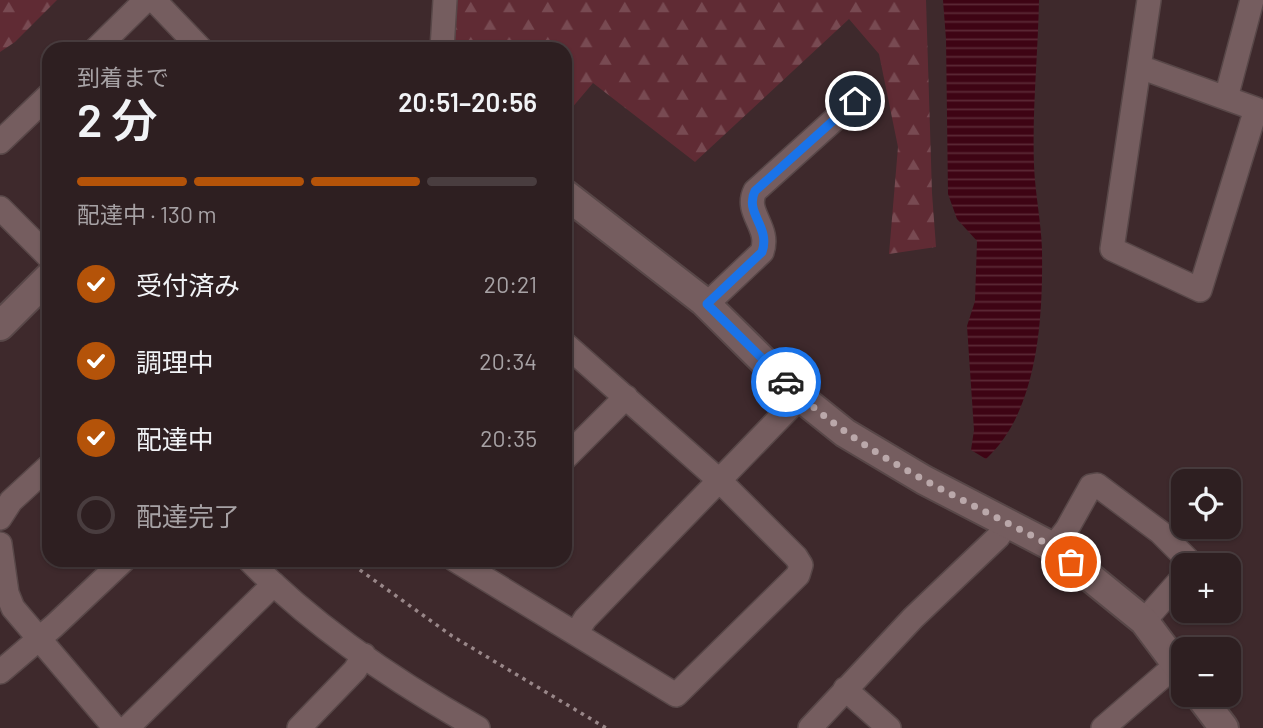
<!DOCTYPE html>
<html lang="ja">
<head>
<meta charset="utf-8">
<style>
  :root { --surface:#2e1f21; --page:#36272a; --text:#f1f3f6; --muted:#a7a2a5; --line:#493d3f; --accent:#b45309 }
  body { margin:0; font-family:Barlow,"Noto Sans JP",sans-serif; background:var(--page); color:var(--text); height:100vh; display:flex; flex-direction:column; font-size:26px; white-space:nowrap }
  * { box-sizing:border-box; margin:0 }
  p { font-size:23px; color:var(--muted) }
  .icon { flex:none; width:38px; height:38px; fill:none; stroke:currentColor; stroke-width:2; stroke-linecap:round; stroke-linejoin:round }
  .map { position:relative; flex:1; overflow:hidden }
  .panel { position:absolute; left:42px; top:42px; width:530px; height:525px; display:flex; flex-direction:column; background:var(--surface); border-radius:21px; box-shadow:0 2px 5px #0004,0 0 0 2px var(--line) }
  .panel>* { flex:none }
  .tools { position:absolute; left:1171px; top:469px; display:grid; gap:14px }
  .tools a { display:grid; place-items:center; width:70px; height:70px; border-radius:14px; background:var(--surface); box-shadow:0 2px 5px #0004,0 0 0 2px var(--line); font-size:35px }
  .pin { position:absolute; display:grid; place-items:center; width:60px; height:60px; color:#fff; margin:-30px; border:4px solid #fff; border-radius:50%; box-shadow:0 2px 7px #0007 }
  .courier { position:absolute; display:grid; place-items:center; width:70px; height:70px; margin:-35px; border:5px solid #1a73e8; border-radius:50%; background:#fff; color:#222; box-shadow:0 2px 9px #0007 }
  .headline em { font-style:normal; font-weight:600 }
  .headline div { display:flex; flex-direction:column-reverse }
  .headline { display:flex; align-items:center; justify-content:space-between; height:119px; padding:0 35px }
  h1 { font-size:46px; font-weight:600; line-height:52px }
  .bar { display:grid; grid-template-columns:repeat(4,1fr); gap:10px 7px; align-content:center; height:84px; padding:0 35px }
  .bar i { height:9px; border-radius:5px; background:var(--line) }
  .bar .current { background:var(--accent) }
  .bar p { grid-column:span 4 }
  ol { padding:0 35px; list-style:none }
  li { display:flex; align-items:center; gap:21px; height:77px }
  li p { margin-inline-start:auto }
  li .icon { padding:7px; border-radius:50%; background:var(--accent); color:#fff; stroke-width:4 }
  li:last-child { color:var(--muted) }
  li i { width:38px; height:38px; border:4px solid var(--line); border-radius:50% }
  .map>svg:first-child { display:block }
</style>
</head>
<body>
<div class="map">
<svg width="1263" height="728" viewBox="0 0 1263 728">
  <defs>
    <pattern id="forest-firs" width="22" height="20" patternUnits="userSpaceOnUse" patternTransform="scale(1.75)"><rect width="22" height="20" fill="#602b34"/><path d="M5 1l3.5 6h-7zM16 11l3.5 6h-7z" fill="#784a52"/></pattern>
    <pattern id="water-rules" width="6" height="5" patternUnits="userSpaceOnUse" patternTransform="scale(1.75)"><rect width="6" height="5" fill="#3e0414"/><path d="M0 2.5h6" fill="none" stroke="#5b2936"/></pattern>
  </defs>
  <rect width="100%" height="100%" fill="#3e292c"/>
  <!-- forest -->
  <path fill="url(#forest-firs)" d="M 0,0 L 57,0 L 15,42 L 0,52 Z
    M 453,0 L 926,0 L 932,193 L 936,247 L 889,254 L 898,147 L 879,54 L 849,19 L 695,162 L 593,83 L 565,116 L 565,49 L 451,49 Z"/>
  <!-- water -->
  <path fill="url(#water-rules)" d="M 943,0 L 1039,0 C 1038,54 1032,110 1034,165 C 1035,193 1041,221 1042,249 C 1043,315 1039,411 986,459 L 971,450 L 974,430 L 967,326 L 975,301 L 977,241 L 957,219 L 948,194 L 946,39 Z"/>
  <g fill="none" stroke-linecap="round" stroke-linejoin="round">
    <!-- minor casing -->
    <g stroke="#584748" stroke-width="26">
      <path id="minor" d="M 154,0 L 201,49
        M 96,49 L 146,0
        M 442,49 L 445,0
        M 1140,67 L 1256,109 L 1200,290 L 1112,249 L 1149,0
        M 1226,98 L 1252,0
        M 0,142 L 49,95
        M 0,208 L 49,257
        M 707,304 L 762,252 C 771,227 744,213 755,191 L 855,101
        M 565,458 L 626,397
        M 0,518 L 11,501 L 49,466
        M 0,544 L 7,593 L 13,608 L 115,728
        M 1053,547 L 1067,529 L 1091,486 L 1097,485 L 1160,532 L 1193,565
        M 249,560 C 315,628 396,682 478,728
        M 455,560 L 676,695 L 798,575 L 801,565 L 796,557 L 720,481 L 565,344
        M 1144,621 L 1183,577
        M 577,632 L 585,619 L 800,397
        M 0,672 L 54,626 L 124,560
        M 845,689 L 889,728
        M 127,728 L 274,584
        M 299,728 L 355,670 L 364,655
        M 810,728 L 913,618 L 998,537 L 1008,522
        M 1103,728 L 1177,664"/>
    </g>
    <!-- tertiary casing -->
    <g stroke="#584748" stroke-width="32">
      <path id="tertiary" d="M 565,194 L 703,301 L 800,397 L 845,433 L 924,480 L 1053,547 L 1144,621 L 1183,673
        M 0,326 L 49,277
        M 1199,695 L 1224,728"/>
    </g>
    <!-- path -->
    <path stroke="#998789" stroke-width="3.5" stroke-dasharray="3.5 5" stroke-linecap="butt" d="M 346,560 L 452,636 L 606,728"/>
    <!-- minor -->
    <use href="#minor" stroke="#755d5f" stroke-width="23"/>
    <!-- tertiary -->
    <use href="#tertiary" stroke="#755d5f" stroke-width="28"/>
  </g>
  <g fill="none" stroke-linecap="round" stroke-linejoin="round">
    <!-- done -->
    <path stroke="#baa8aa" stroke-width="7" stroke-dasharray="0 12.6" d="M 786,382 C 861,457 961,497 1053,547 L 1071,562"/>
    <!-- route -->
    <path stroke="#1a73e8" stroke-width="9" d="M 786,382 L 707,304 L 762,252 C 771,227 744,213 755,191 L 855,101"/>
  </g>
</svg>
<div class="tools">
<a><svg class="icon" aria-label="locate" viewBox="0 0 24 24"><circle cx="12" cy="12" r="6"/><path d="M12 2v4M12 18v4M2 12h4M18 12h4"/></svg></a>
<a>+</a>
<a>−</a>
</div>
<div class="pin" style="left:1071px;top:562px;background:#ea580c"><svg class="icon" aria-label="bag" viewBox="0 0 24 24"><path d="M5 8h14l-1 12H6zM9 8a3 3 0 0 1 6 0"/></svg></div>
<div class="pin" style="left:855px;top:101px;background:#1f2937"><svg class="icon" aria-label="home" viewBox="0 0 24 24"><path d="M3 11l9-7 9 7M6 9v11h12V9"/></svg></div>
<div class="courier" style="left:786px;top:382px"><svg class="icon" aria-label="car" viewBox="0 0 24 24"><path d="M5 17H2v-5l4-1 3-4h7l3 4 3 1v5h-3M9 17h6M6 11h13"/><circle cx="7" cy="17" r="2"/><circle cx="17" cy="17" r="2"/></svg></div>
<section class="panel">
<div class="headline"><div><h1>2 分</h1><p>到着まで</p></div><em>20:51–20:56</em></div>
<div class="bar"><i class="current"></i><i class="current"></i><i class="current"></i><i></i><p>配達中 · 130 m</p></div>
<ol>
<li><svg class="icon" aria-label="check" viewBox="0 0 24 24"><path d="M5 12l5 5 9-10"/></svg>受付済み<p>20:21</p></li>
<li><svg class="icon" aria-label="check" viewBox="0 0 24 24"><path d="M5 12l5 5 9-10"/></svg>調理中<p>20:34</p></li>
<li><svg class="icon" aria-label="check" viewBox="0 0 24 24"><path d="M5 12l5 5 9-10"/></svg>配達中<p>20:35</p></li>
<li><i></i>配達完了</li>
</ol>
</section>
</div>
</body>
</html>
